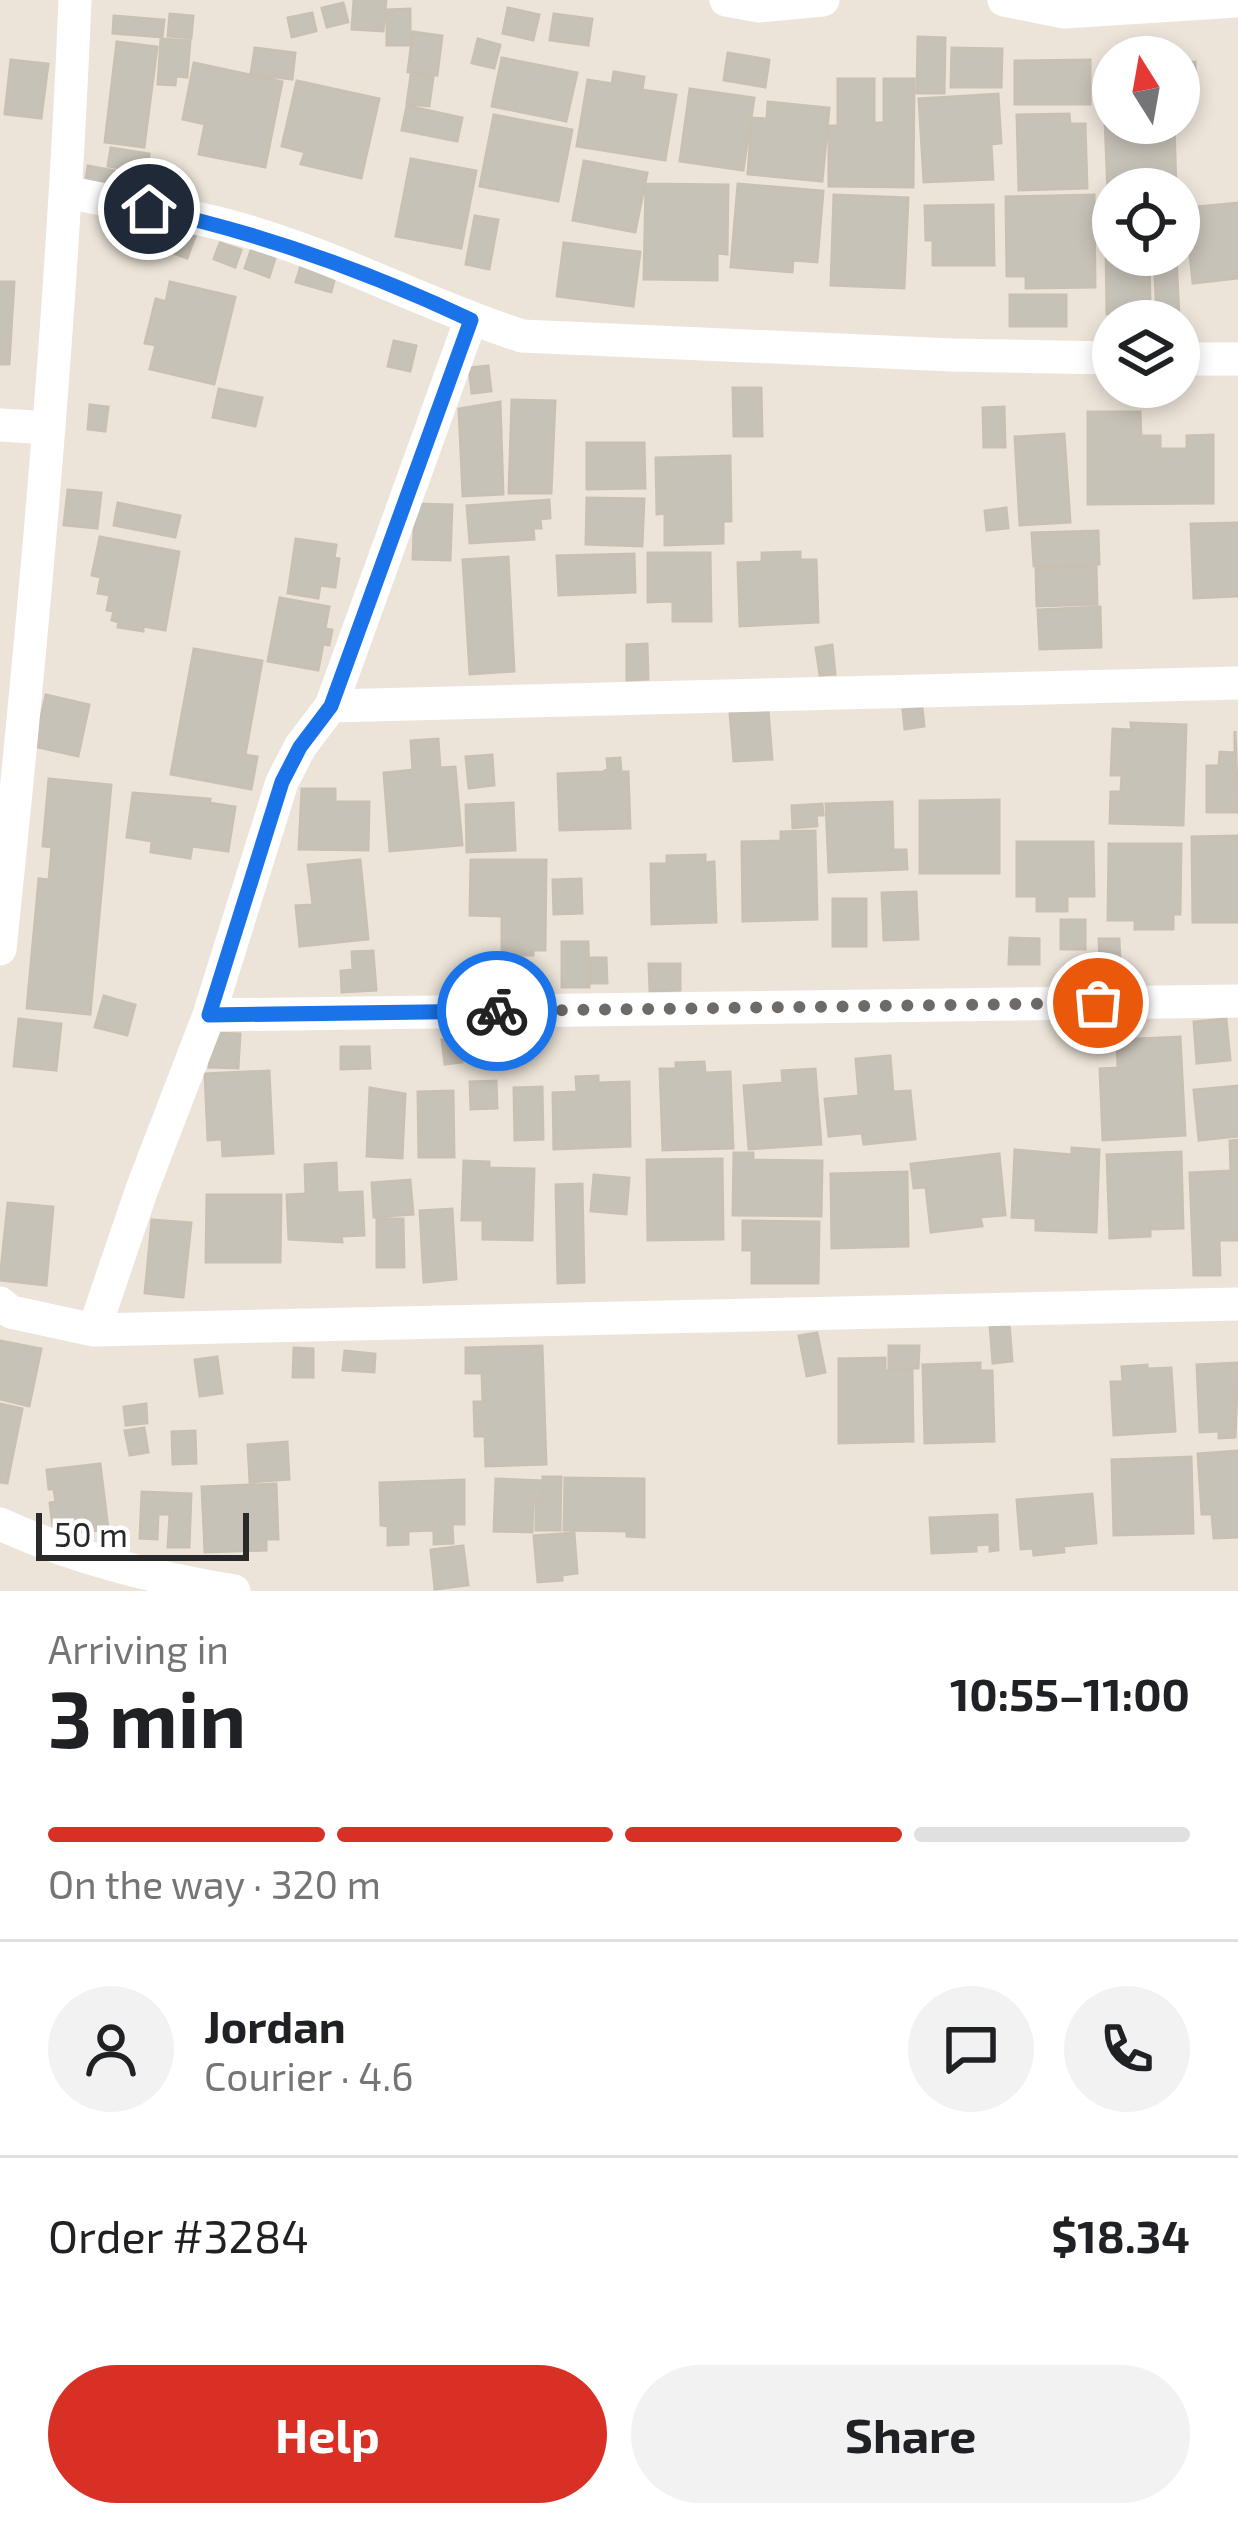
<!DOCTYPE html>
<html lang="en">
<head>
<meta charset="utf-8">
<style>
  :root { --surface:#fff; --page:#f2f2f2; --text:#202124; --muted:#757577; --line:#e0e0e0; --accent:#d93025 }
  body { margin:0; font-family:"Exo 2",sans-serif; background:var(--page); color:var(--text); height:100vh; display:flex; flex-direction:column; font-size:45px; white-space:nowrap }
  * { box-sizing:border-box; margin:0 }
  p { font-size:39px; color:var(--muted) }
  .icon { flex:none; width:66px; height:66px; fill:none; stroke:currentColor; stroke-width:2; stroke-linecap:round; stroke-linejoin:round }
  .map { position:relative; height:1591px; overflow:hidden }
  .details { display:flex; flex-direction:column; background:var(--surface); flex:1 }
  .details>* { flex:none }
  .needle { width:78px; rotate:349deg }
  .tools { position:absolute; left:1092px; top:36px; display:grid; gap:24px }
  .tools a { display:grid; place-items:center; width:108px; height:108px; border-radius:50%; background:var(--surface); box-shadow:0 6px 18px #0003; font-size:60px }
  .scale { position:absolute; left:36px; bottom:30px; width:213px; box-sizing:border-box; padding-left:12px; border:6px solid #292929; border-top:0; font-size:33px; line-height:42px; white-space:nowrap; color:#292929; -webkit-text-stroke:9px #fff; paint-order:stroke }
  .pin { position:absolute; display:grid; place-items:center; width:102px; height:102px; color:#fff; margin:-51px; border:6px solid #fff; border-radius:50%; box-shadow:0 3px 12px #0007 }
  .courier { position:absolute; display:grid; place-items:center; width:120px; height:120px; margin:-60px; border:9px solid #1a73e8; border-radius:50%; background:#fff; color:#222; box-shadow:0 3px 15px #0007 }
  .overview em { font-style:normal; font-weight:700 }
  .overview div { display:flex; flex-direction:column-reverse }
  .overview { display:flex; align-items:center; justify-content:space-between; height:204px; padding:0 48px }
  h1 { font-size:78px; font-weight:700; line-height:90px }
  .bar { display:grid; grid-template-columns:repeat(4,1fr); gap:18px 12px; align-content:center; height:144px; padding:0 48px }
  .bar i { height:15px; border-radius:9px; background:var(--line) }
  .bar .on { background:var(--accent) }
  .bar p { grid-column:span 4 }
  .line { display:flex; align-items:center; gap:30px; padding:0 48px; border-top:3px solid var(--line) }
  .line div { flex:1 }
  .round { display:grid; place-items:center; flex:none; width:126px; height:126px; border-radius:63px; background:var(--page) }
  .action { display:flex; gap:24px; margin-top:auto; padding:24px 48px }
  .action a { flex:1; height:138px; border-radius:72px; background:var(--accent); color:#fff; font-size:48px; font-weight:700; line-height:138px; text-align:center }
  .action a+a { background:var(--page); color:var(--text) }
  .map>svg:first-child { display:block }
</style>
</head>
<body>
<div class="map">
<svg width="1238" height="1591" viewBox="0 0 1238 1591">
  <rect width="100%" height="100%" fill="#ece4d9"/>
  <!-- building -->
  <path fill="#c7c2b8" stroke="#c8c0b3" stroke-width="3" d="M 354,0 L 386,0 L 383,31 L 352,29 Z
    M 343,3 L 348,22 L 327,27 L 322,8 Z
    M 508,8 L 539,15 L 533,40 L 503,33 Z
    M 410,9 L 410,45 L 387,45 L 387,10 Z
    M 312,13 L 316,31 L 292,37 L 288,18 Z
    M 170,14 L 193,16 L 191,38 L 168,36 Z
    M 554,14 L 592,19 L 588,45 L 550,40 Z
    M 114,16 L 164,20 L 162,37 L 113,33 Z
    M 413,32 L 442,36 L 437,75 L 408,72 Z
    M 918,37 L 945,38 L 944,93 L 917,93 Z
    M 161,39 L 190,41 L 187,77 L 176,76 L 175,85 L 158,84 Z
    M 478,39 L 500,45 L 494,68 L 472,63 Z
    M 117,42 L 157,47 L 144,147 L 105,142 Z
    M 255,48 L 295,53 L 292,79 L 251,74 Z
    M 952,48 L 1002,49 L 1001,87 L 951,87 Z
    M 728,53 L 769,60 L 765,87 L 724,80 Z
    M 502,58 L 577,73 L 566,121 L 492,106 Z
    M 11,60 L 48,64 L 41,118 L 5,114 Z
    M 1090,60 L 1090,104 L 1015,104 L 1015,61 Z
    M 1195,62 L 1196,93 L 1179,94 L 1179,63 Z
    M 194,63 L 282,82 L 265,167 L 199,154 L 205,124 L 183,119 Z
    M 614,72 L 644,77 L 642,90 L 676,95 L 665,160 L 577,146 L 588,80 L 612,84 Z
    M 411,75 L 433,77 L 429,106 L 407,104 Z
    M 838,79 L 874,79 L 874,123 L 884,123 L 884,79 L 914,79 L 913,187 L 829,186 L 829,126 L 838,126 Z
    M 297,81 L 379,99 L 361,178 L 301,164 L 305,152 L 282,146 Z
    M 690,89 L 754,98 L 743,170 L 680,161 Z
    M 998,94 L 1001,143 L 991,144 L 993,179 L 924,182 L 919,99 Z
    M 768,102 L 829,108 L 822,181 L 748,174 L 752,118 L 767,119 Z
    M 407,106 L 462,118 L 457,141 L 402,130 Z
    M 1069,114 L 1070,124 L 1085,124 L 1087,188 L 1019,190 L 1017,115 Z
    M 494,115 L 572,130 L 558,201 L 480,186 Z
    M 1113,118 L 1113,123 L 1174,123 L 1176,189 L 1113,189 L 1113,193 L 1108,193 L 1105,119 Z
    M 111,148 L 149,154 L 146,172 L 108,166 Z
    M 411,159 L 476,171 L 461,248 L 396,236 Z
    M 584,161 L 647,173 L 635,232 L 573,220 Z
    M 88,166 L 120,172 L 116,196 L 84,191 Z
    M 646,184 L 728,185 L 727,254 L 717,253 L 717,280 L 644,279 Z
    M 738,184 L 823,191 L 817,262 L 793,260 L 792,272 L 731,267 Z
    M 834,195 L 908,198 L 904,288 L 831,285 Z
    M 1094,195 L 1095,287 L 1026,288 L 1026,276 L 1007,276 L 1006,197 Z
    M 1238,203 L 1238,278 L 1193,283 L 1185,208 Z
    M 993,205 L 994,265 L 933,265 L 933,240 L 926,240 L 925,206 Z
    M 475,216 L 498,220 L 489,269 L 466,264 Z
    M 150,225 L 170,230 L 165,249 L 146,244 Z
    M 177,227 L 196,234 L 187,258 L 168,251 Z
    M 220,243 L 241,250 L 235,267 L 214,259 Z
    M 564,243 L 640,252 L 633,306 L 557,296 Z
    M 1106,244 L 1113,244 L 1113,255 L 1149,255 L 1150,303 L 1123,304 L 1123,314 L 1107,314 Z
    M 253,245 L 277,252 L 269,277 L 245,268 Z
    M 1154,255 L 1176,255 L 1179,317 L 1157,318 Z
    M 303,259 L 337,269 L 331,292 L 296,282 Z
    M 0,282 L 14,282 L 9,364 L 0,364 Z
    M 170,282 L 235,297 L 214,384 L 150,369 L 156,345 L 145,343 L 156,299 L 166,302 Z
    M 1010,295 L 1066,295 L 1066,326 L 1010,326 Z
    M 394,341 L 416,346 L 410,371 L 388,366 Z
    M 488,366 L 491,391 L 472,393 L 469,368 Z
    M 733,388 L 761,388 L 762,436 L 734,436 Z
    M 219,389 L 262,398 L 255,426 L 213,417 Z
    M 512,400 L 555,401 L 551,493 L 509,493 Z
    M 500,402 L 503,494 L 463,496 L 459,409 Z
    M 90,405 L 108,407 L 105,431 L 88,429 Z
    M 1004,407 L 1005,447 L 984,447 L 983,408 Z
    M 1088,412 L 1140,412 L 1141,436 L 1160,436 L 1160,449 L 1187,449 L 1187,436 L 1213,435 L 1213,503 L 1088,504 Z
    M 1064,434 L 1070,522 L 1020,525 L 1015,437 Z
    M 587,443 L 644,443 L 645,488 L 587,489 Z
    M 730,456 L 731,521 L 723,521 L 723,543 L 665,545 L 665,513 L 657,514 L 656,458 Z
    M 68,490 L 101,493 L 97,528 L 64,525 Z
    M 587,498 L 644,499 L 642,546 L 586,544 Z
    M 549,500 L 550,518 L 540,519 L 541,528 L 533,528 L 534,539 L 470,543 L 467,506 Z
    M 118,503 L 180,516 L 175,537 L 114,525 Z
    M 415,504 L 452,505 L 450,560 L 413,559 Z
    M 1006,508 L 1008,528 L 987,530 L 985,511 Z
    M 1238,523 L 1238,596 L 1194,598 L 1191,524 Z
    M 1098,531 L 1099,564 L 1034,566 L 1032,533 Z
    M 100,537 L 179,552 L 165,630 L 143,626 L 143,631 L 118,627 L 119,622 L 112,620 L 114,611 L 107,610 L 110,595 L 98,593 L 101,577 L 92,575 Z
    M 296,539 L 336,545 L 334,558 L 339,559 L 335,587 L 320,585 L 318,598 L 288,593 Z
    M 800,552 L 800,560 L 816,560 L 818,622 L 740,626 L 738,563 L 762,562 L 762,553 Z
    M 648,553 L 710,553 L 711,621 L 673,621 L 673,601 L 648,602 Z
    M 634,554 L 635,592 L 559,595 L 557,556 Z
    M 508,557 L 514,671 L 470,674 L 463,560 Z
    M 1096,567 L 1097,604 L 1037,606 L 1036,569 Z
    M 280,598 L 329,607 L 325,629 L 332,630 L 329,645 L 323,644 L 318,670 L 268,661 Z
    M 1100,607 L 1101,647 L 1040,649 L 1038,610 Z
    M 647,644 L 648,679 L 627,680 L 627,645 Z
    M 832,645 L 835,674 L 820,675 L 816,648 Z
    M 194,649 L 262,661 L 245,755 L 257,757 L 251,789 L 171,774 Z
    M 46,695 L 89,705 L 78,756 L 34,746 Z
    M 922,708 L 924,726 L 905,729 L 903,710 Z
    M 768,710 L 772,759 L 734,761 L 730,713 Z
    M 1131,723 L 1186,725 L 1183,825 L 1110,823 L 1111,792 L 1121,792 L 1122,775 L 1111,775 L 1113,729 L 1132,730 Z
    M 1235,731 L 1238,812 L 1207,812 L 1207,766 L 1219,766 L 1220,752 L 1235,753 Z
    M 438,739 L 440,768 L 455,767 L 462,845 L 390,851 L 384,773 L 413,770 L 411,741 Z
    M 492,755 L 494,785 L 469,788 L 466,757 Z
    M 620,758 L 621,772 L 628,772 L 630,828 L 560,830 L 558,774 L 603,772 L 608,769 L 607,759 Z
    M 49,779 L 111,785 L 90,1014 L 27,1008 L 39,879 L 49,880 L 52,847 L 43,846 Z
    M 302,789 L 335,789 L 335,802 L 369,802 L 368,850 L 299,849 Z
    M 133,793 L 210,799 L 209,803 L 235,807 L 228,851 L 192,846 L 190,858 L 151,852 L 152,841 L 127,837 Z
    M 999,800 L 999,873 L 920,873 L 920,801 Z
    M 892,802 L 893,850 L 906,850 L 907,869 L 829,872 L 826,804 Z
    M 513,803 L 515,850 L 467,852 L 466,805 Z
    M 822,804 L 823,815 L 816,815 L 817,826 L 793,828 L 792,806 Z
    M 815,831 L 817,919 L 743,921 L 742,842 L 781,841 L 781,832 Z
    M 1238,836 L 1238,922 L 1193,922 L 1192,837 Z
    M 1017,842 L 1093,842 L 1094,896 L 1067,896 L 1067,911 L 1037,911 L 1037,896 L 1017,896 Z
    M 1109,844 L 1181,844 L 1180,914 L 1173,914 L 1173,929 L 1135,929 L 1135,920 L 1108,920 Z
    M 705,855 L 705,863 L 714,862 L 716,922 L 652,924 L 651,864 L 667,864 L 667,856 Z
    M 360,860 L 368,939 L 300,946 L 296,906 L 313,905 L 308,865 Z
    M 471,860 L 546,860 L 545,950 L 533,950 L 533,955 L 502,955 L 502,916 L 470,915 Z
    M 581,879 L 582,913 L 554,914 L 553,880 Z
    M 916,892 L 918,939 L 884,940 L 882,893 Z
    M 833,899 L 866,899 L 866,946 L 833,946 Z
    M 1061,920 L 1085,920 L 1085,949 L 1061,949 Z
    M 1010,938 L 1039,939 L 1039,964 L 1009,964 Z
    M 1099,939 L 1119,939 L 1120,962 L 1100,963 Z
    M 562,942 L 588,942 L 589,987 L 562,987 Z
    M 373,951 L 376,990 L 342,992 L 341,971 L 353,970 L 352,952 Z
    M 590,958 L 606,958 L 607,983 L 591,983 Z
    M 649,964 L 680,964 L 680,990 L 650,991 Z
    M 104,996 L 135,1005 L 127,1035 L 95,1027 Z
    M 19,1019 L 61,1024 L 56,1070 L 14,1066 Z
    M 1226,1019 L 1230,1060 L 1197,1063 L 1194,1022 Z
    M 211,1033 L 240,1034 L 238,1068 L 209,1067 Z
    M 1180,1037 L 1185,1135 L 1103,1140 L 1100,1069 L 1118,1068 L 1117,1040 Z
    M 460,1038 L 462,1062 L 445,1064 L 442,1040 Z
    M 341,1047 L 369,1047 L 370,1068 L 341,1069 Z
    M 890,1056 L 893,1092 L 910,1091 L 915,1139 L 864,1144 L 862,1133 L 829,1136 L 825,1099 L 859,1096 L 856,1059 Z
    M 704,1062 L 705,1073 L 730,1072 L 733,1148 L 663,1150 L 660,1069 L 676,1069 L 676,1063 Z
    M 815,1069 L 821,1144 L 749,1149 L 744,1086 L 783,1083 L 782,1071 Z
    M 269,1071 L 273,1153 L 223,1156 L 222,1139 L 208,1140 L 205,1074 Z
    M 598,1076 L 598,1083 L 629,1082 L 630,1146 L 554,1149 L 553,1093 L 577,1092 L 576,1077 Z
    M 496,1081 L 497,1108 L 471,1109 L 470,1082 Z
    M 1238,1086 L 1238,1136 L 1199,1140 L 1194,1090 Z
    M 542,1087 L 543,1139 L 515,1140 L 514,1088 Z
    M 370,1088 L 405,1094 L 402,1158 L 367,1156 Z
    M 453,1091 L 454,1157 L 419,1157 L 418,1092 Z
    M 1238,1140 L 1238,1240 L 1219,1240 L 1220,1275 L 1194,1275 L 1190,1173 L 1231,1171 L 1230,1141 Z
    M 1072,1148 L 1099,1150 L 1096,1232 L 1036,1230 L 1036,1218 L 1012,1217 L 1015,1150 L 1072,1155 Z
    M 1181,1152 L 1183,1228 L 1150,1229 L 1150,1236 L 1110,1238 L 1107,1155 Z
    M 734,1153 L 753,1153 L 753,1160 L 822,1161 L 821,1216 L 733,1215 Z
    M 999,1154 L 1005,1215 L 980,1217 L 982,1226 L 931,1232 L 926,1187 L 914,1188 L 911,1164 Z
    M 722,1159 L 723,1239 L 648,1240 L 647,1160 Z
    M 464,1161 L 489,1162 L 489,1168 L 534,1169 L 532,1240 L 483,1239 L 483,1220 L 462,1220 Z
    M 336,1163 L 337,1193 L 362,1192 L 364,1235 L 341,1236 L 342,1242 L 289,1239 L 287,1195 L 306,1194 L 305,1165 Z
    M 907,1172 L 908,1246 L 832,1248 L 831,1174 Z
    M 594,1175 L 629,1178 L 626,1214 L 591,1211 Z
    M 410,1180 L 413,1214 L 374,1217 L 372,1183 Z
    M 582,1184 L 584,1282 L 558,1283 L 556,1185 Z
    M 207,1195 L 281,1195 L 280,1262 L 206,1262 Z
    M 8,1203 L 53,1207 L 46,1285 L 0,1280 Z
    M 452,1209 L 456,1279 L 424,1282 L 420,1211 Z
    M 377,1219 L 403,1219 L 404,1267 L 377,1267 Z
    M 152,1220 L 191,1223 L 183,1297 L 145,1293 Z
    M 743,1221 L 819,1222 L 818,1283 L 752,1283 L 752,1250 L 743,1250 Z
    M 1009,1323 L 1012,1361 L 993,1363 L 990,1325 Z
    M 817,1333 L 825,1372 L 807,1376 L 799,1336 Z
    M 0,1341 L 41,1349 L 29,1406 L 0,1399 Z
    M 542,1346 L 546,1464 L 486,1466 L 485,1436 L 475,1436 L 474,1402 L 483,1402 L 482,1373 L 466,1373 L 466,1348 Z
    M 889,1346 L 919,1346 L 918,1368 L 889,1368 Z
    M 294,1348 L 313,1349 L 313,1377 L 293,1377 Z
    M 345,1351 L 375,1354 L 374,1372 L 343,1370 Z
    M 217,1357 L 222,1393 L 200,1396 L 195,1360 Z
    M 885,1358 L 885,1371 L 912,1371 L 913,1441 L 839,1443 L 839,1359 Z
    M 980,1363 L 980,1371 L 992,1371 L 994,1441 L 925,1443 L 923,1365 Z
    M 1238,1363 L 1235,1437 L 1219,1438 L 1219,1431 L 1200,1432 L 1197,1365 Z
    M 1147,1365 L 1147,1369 L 1171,1368 L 1175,1431 L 1114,1435 L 1111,1382 L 1123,1382 L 1122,1367 Z
    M 0,1404 L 22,1409 L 7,1483 L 0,1482 Z
    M 146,1404 L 147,1423 L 126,1425 L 124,1407 Z
    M 144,1428 L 148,1452 L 130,1455 L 125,1431 Z
    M 195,1431 L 196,1463 L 173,1464 L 172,1432 Z
    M 287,1442 L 289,1479 L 250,1482 L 248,1445 Z
    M 1238,1451 L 1238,1537 L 1214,1538 L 1212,1514 L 1202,1514 L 1198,1454 Z
    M 1191,1457 L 1193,1533 L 1114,1535 L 1112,1460 Z
    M 100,1464 L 108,1529 L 54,1535 L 50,1503 L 56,1502 L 54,1489 L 49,1489 L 47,1470 Z
    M 543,1477 L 561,1477 L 560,1530 L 536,1530 L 536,1500 L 544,1500 Z
    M 565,1478 L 644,1479 L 644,1537 L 627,1536 L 627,1531 L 564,1530 Z
    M 496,1479 L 543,1481 L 542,1498 L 533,1498 L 532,1532 L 494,1531 Z
    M 464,1480 L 464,1524 L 452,1524 L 453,1543 L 434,1544 L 434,1530 L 408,1531 L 408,1544 L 388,1545 L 388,1526 L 381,1525 L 380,1483 Z
    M 276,1484 L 278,1539 L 266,1539 L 266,1550 L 205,1552 L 202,1487 Z
    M 142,1492 L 191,1494 L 189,1547 L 168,1547 L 170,1514 L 158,1514 L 157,1539 L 140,1538 Z
    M 1092,1494 L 1096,1543 L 1063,1546 L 1064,1552 L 1034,1555 L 1033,1548 L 1021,1549 L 1017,1500 Z
    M 997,1515 L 998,1550 L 990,1551 L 990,1544 L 976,1545 L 976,1551 L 932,1553 L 930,1518 Z
    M 574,1533 L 577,1573 L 562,1575 L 562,1580 L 538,1582 L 534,1536 Z
    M 463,1546 L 468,1585 L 435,1589 L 431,1550 Z"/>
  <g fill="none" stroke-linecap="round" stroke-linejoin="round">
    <!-- minor -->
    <path stroke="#fff" stroke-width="33" d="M 726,0 L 759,6 L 823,0
      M 1004,0 L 1064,12 L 1238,1
      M 67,192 C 121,204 176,212 229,226 C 331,253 423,304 522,336 L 953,355 L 1113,358
      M 1179,359 L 1238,359
      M 0,425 L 49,428
      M 331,706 L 1238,683
      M 0,949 C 33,633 62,317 75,0
      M 209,1015 L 1238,1001
      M 0,1303 L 11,1312 L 94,1330 L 1238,1304
      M 94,1330 L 142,1189 L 209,1015 L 282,782 L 300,747 L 331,706 L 471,319
      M 0,1524 C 76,1559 152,1577 234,1591"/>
  </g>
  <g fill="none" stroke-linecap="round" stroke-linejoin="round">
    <!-- done -->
    <path stroke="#6d6a67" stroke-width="12" stroke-dasharray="0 21.6" d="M 497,1011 L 1098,1003"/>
    <!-- route -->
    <path stroke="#1a73e8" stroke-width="15" d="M 149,209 C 261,233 367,271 471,320 L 331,706 L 300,747 L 282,782 L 209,1015 L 497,1011"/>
  </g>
</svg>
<div class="tools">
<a><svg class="needle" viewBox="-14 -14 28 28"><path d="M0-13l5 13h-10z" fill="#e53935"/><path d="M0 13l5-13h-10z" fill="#757577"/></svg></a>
<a><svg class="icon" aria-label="locate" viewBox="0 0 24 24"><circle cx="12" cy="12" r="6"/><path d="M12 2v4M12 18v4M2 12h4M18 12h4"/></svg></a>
<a><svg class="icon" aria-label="layers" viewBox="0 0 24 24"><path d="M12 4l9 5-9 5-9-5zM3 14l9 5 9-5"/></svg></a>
</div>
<div class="scale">50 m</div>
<div class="pin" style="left:1098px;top:1003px;background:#ea580c"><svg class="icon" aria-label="bag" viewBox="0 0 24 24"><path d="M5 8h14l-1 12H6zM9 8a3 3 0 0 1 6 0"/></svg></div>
<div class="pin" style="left:149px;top:209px;background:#1f2937"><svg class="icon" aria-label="home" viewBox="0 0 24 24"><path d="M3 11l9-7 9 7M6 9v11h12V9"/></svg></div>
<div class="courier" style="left:497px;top:1011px"><svg class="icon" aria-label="bike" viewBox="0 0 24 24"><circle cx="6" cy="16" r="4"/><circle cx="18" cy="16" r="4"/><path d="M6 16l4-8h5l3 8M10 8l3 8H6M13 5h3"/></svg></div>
</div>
<section class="details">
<div class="overview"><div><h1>3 min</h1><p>Arriving in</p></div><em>10:55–11:00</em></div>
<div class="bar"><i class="on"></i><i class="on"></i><i class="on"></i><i></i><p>On the way · 320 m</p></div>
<div class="line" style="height:216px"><a class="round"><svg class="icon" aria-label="person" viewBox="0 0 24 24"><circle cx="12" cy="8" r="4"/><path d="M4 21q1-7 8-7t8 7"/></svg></a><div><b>Jordan</b><p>Courier · 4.6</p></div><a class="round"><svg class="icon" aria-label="chat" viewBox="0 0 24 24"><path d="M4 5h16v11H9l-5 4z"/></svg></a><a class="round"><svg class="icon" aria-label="phone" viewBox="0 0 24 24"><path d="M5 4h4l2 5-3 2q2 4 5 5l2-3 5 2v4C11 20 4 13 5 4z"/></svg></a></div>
<div class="line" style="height:156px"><div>Order #3284</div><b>$18.34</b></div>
<div class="action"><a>Help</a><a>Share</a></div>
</section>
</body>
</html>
